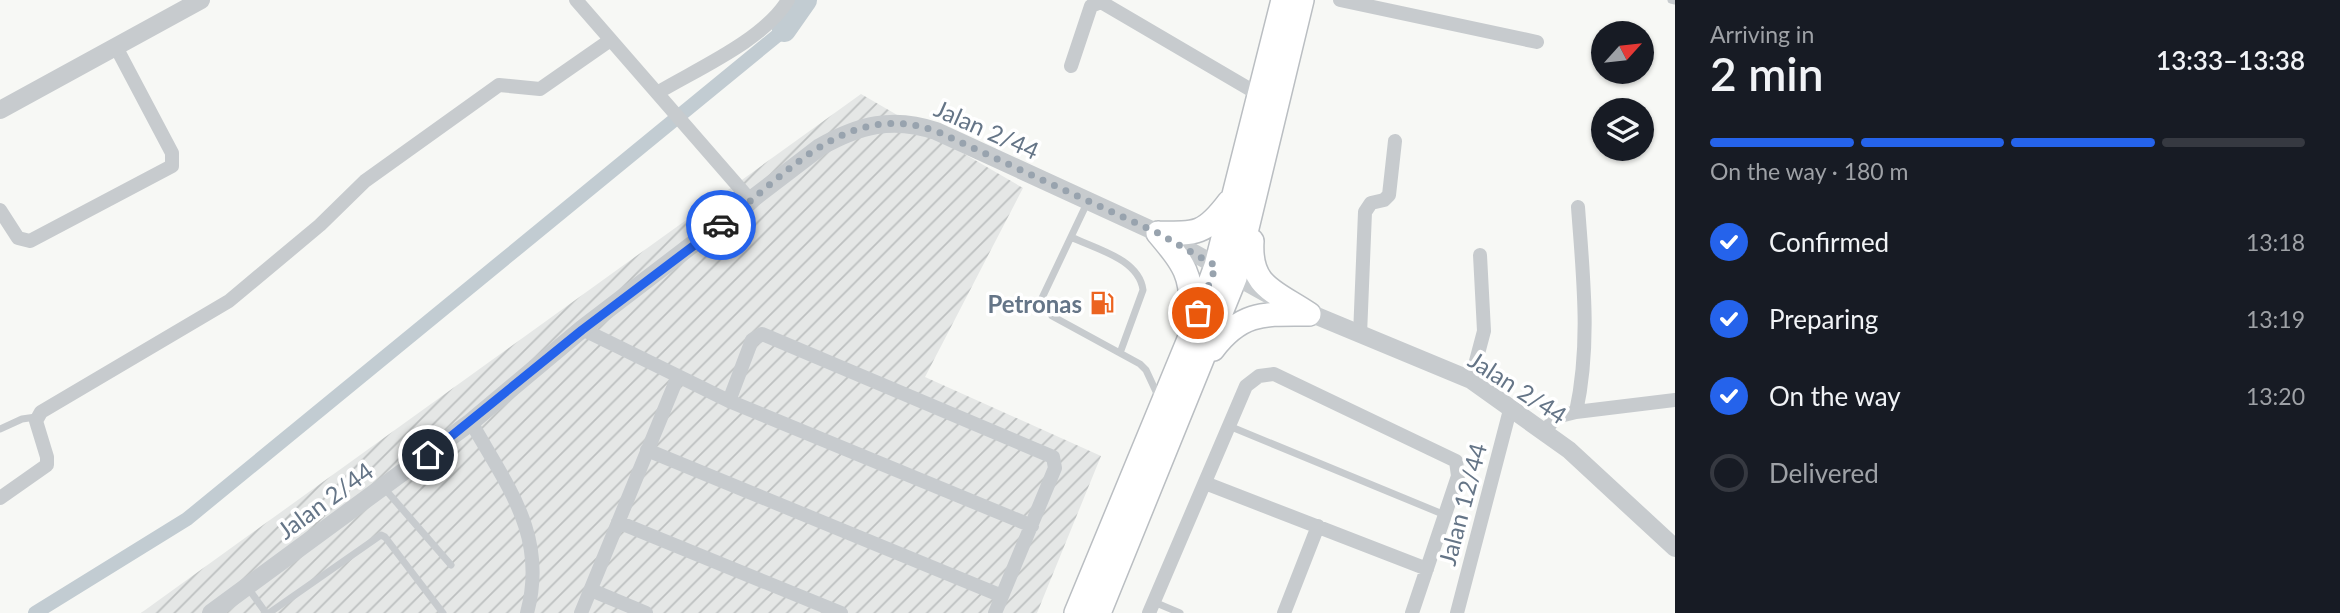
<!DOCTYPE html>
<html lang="en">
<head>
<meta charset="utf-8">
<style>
  :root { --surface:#171b24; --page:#242831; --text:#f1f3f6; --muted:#9ea1a6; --line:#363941; --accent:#2563eb }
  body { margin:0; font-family:Lato,sans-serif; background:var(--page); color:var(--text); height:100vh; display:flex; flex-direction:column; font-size:26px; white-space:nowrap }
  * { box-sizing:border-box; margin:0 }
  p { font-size:23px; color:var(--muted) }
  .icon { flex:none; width:38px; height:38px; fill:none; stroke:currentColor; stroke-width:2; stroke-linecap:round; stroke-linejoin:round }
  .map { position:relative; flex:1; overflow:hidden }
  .drawer { display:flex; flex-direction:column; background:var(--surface); width:665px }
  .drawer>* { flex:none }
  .needle { width:46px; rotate:63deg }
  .controls { position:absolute; left:1591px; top:21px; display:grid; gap:14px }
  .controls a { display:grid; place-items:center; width:63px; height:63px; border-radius:50%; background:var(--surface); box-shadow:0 2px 5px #0004; font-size:35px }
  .pin { position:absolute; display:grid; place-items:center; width:60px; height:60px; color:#fff; margin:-30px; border:4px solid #fff; border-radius:50%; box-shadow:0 2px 7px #0007 }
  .courier { position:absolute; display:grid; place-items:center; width:70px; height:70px; margin:-35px; border:5px solid #2563eb; border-radius:50%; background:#fff; color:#222; box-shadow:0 2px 9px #0007 }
  .head em { font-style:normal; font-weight:600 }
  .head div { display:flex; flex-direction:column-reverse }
  .head { display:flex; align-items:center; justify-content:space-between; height:119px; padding:0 35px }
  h1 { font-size:46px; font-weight:600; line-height:52px }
  .bar { display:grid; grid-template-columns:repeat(4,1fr); gap:10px 7px; align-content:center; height:84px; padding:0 35px }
  .bar i { height:9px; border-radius:5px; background:var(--line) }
  .bar .selected { background:var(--accent) }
  .bar p { grid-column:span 4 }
  ol { padding:0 35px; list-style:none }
  li { display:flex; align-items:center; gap:21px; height:77px }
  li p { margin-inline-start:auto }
  li .icon { padding:7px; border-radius:50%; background:var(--accent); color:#fff; stroke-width:4 }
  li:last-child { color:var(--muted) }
  li i { width:38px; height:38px; border:4px solid var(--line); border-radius:50% }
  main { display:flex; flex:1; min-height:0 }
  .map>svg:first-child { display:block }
</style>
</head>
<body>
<main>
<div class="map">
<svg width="1675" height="613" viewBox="0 0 1675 613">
  <defs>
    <pattern id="industrial-furrows" width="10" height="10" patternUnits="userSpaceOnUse" patternTransform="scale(1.75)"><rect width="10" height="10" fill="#e5e7e6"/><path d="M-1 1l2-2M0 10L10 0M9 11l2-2" fill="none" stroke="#bdc0c0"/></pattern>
  </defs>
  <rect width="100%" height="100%" fill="#f7f8f5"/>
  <!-- industrial -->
  <path fill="url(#industrial-furrows)" d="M 861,94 L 1023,188 L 925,377 L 1101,456 L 1037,613 L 141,613 Z"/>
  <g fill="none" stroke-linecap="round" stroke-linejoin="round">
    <!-- canal -->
    <path stroke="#c2ccd2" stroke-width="14" d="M 35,613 L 187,519 L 784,30"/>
    <!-- river -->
    <path stroke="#c2ccd2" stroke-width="24" d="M 784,30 L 805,0"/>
    <!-- primary casing -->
    <g stroke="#babec2" stroke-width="26">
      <path id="primary" d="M 1158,233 C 1184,264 1193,275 1191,316
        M 1158,233 C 1197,234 1205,234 1229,202
        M 1252,241 C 1249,287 1275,291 1309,314
        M 1213,349 C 1242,311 1265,314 1309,314
        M 1076,613 L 1190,337 L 1216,266 L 1283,0
        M 1099,613 L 1235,278 L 1302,0"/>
    </g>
    <!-- service -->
    <path stroke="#c7cbce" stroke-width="7" d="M 1671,0 L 1675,1
      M 1088,201 L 1042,298 L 1052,316 L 1140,364 L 1146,370 L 1159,398
      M 1071,237 C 1096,249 1139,259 1143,290 L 1120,353
      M 1229,426 L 1445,515
      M 0,429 L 22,419 L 36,417
      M 384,488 L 451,565
      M 248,588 L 266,613
      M 1154,602 L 1180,613
      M 269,613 L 381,535 L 385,537 L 443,613"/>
    <!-- minor -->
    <path stroke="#c7cbce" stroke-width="14" d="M 576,0 L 752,202
      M 1340,0 L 1537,42
      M 1071,66 L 1091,6 L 1101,2 L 1258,94
      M 657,93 C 697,69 764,40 788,0
      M 0,210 L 18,238 L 30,241 L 172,166 L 172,153 L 116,47
      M 582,329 L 729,401 L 1032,526
      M 1360,335 L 1365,212 L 1371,203 L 1384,200 L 1389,195 L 1395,141
      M 1471,380 L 1484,331 L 1480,255
      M 729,401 L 752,340 L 762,334 L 1053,457 L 1055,468 L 995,613
      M 1576,412 C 1591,344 1583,276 1578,207
      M 471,422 C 507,486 548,536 527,613
      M 1545,431 L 1556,417 L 1576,412 L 1675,400
      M 647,450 L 1002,596
      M 1205,483 L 1427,569
      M 0,498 L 47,465 L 47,457 L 36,421 L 41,412 L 229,301 L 320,225 L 365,181 L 499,85 L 540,89 L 609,41
      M 618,522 L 841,613
      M 591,590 L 646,613
      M 581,613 L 678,376
      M 1149,613 L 1246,386 L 1259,376 L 1274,374 L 1456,461 L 1458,476 L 1412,613
      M 1284,613 L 1318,526
      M 1457,613 L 1511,406"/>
    <!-- tertiary -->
    <path stroke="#c7cbce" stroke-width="18" d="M 0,110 L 201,0
      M 1300,309 L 1471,380 L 1569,450 L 1675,548
      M 211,613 L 471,422 L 582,329 L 820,147 C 859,125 893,116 936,131 L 1158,233 L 1271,296"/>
    <!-- primary -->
    <use href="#primary" stroke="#fff" stroke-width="23"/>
  </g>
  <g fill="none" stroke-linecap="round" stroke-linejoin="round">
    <!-- done -->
    <path stroke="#98a3ae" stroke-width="7" stroke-dasharray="0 12.6" d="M 721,225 C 786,175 847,99 936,131 L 1158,233 L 1216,266 L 1198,313"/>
    <!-- route -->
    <path stroke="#2563eb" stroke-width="9" d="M 428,455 L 582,330 L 721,225"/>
  </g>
  <!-- icons -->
  <defs>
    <g id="fuel-bare" transform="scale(1.89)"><path d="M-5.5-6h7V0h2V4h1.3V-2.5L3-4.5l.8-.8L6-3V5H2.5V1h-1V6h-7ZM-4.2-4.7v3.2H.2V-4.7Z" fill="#ec6420" stroke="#fff" stroke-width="2.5" paint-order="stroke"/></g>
  </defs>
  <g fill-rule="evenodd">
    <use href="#fuel-bare" x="1102" y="303"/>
  </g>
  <g text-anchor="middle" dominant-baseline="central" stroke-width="7" stroke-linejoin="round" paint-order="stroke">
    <!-- street labels -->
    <g font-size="24" fill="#657587" stroke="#fff">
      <text transform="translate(987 129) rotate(24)">Jalan 2/44</text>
      <text transform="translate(1518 387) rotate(33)">Jalan 2/44</text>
      <text transform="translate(325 500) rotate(-36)">Jalan 2/44</text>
      <text transform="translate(1462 504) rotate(-75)">Jalan 12/44</text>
    </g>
    <!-- poi labels -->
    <g font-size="24" font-weight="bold" fill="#657587" stroke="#fff" text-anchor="end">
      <text x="1082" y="303">Petronas</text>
    </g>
  </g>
</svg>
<div class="controls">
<a><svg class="needle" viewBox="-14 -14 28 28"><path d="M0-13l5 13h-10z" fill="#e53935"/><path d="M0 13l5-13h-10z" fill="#9ea1a6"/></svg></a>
<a><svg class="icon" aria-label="layers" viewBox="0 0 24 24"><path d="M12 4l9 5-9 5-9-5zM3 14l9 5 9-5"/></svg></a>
</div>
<div class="pin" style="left:1198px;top:313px;background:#ea580c"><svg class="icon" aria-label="bag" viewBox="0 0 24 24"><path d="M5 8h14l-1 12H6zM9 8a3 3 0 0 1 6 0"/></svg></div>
<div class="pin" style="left:428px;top:455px;background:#1f2937"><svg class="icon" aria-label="home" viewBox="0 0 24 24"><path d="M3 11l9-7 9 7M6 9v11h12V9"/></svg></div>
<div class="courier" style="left:721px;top:225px"><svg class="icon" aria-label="car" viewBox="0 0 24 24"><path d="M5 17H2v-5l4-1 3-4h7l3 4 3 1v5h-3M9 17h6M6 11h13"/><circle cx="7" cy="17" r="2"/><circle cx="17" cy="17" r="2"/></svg></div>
</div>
<section class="drawer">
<div class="head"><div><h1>2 min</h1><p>Arriving in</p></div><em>13:33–13:38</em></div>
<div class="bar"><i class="selected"></i><i class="selected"></i><i class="selected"></i><i></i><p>On the way · 180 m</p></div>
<ol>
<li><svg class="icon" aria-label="check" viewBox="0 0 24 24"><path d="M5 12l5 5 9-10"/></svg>Confirmed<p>13:18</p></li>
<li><svg class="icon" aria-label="check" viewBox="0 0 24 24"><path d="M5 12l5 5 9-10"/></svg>Preparing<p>13:19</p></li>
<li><svg class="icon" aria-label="check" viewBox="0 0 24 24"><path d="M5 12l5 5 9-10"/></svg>On the way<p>13:20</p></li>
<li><i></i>Delivered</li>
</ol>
</section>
</main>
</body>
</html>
